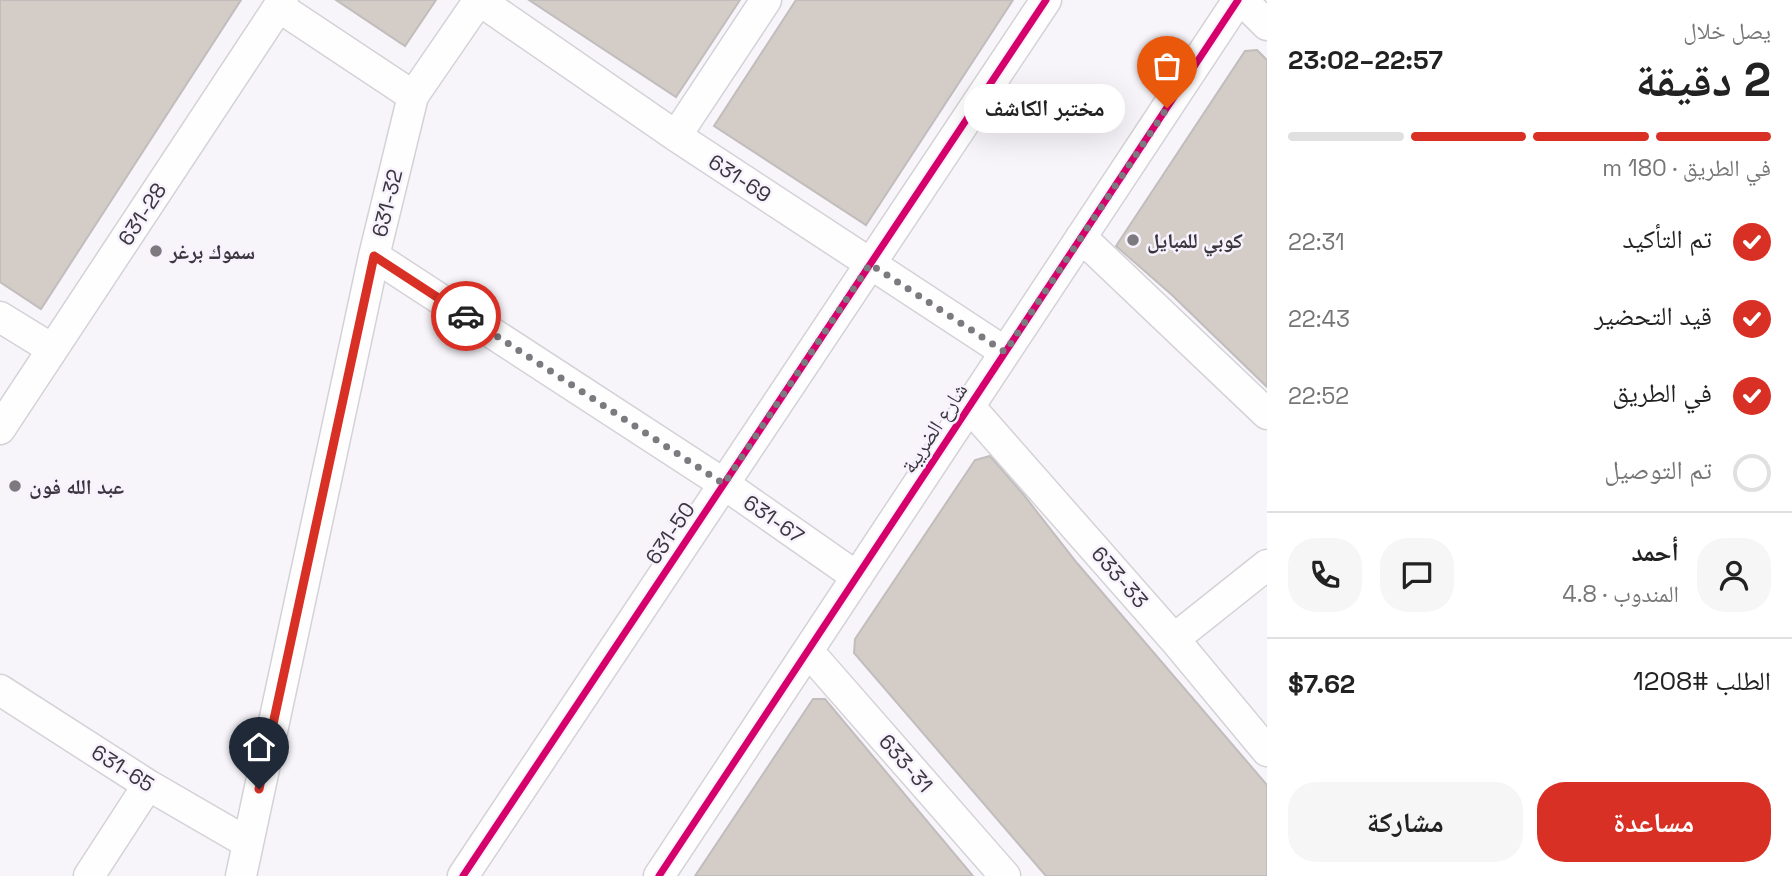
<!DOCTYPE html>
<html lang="ar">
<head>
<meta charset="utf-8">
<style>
  :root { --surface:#fff; --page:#f6f6f6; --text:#222; --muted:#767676; --line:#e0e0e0; --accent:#d93025 }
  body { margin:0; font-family:"Space Grotesk","Noto Naskh Arabic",sans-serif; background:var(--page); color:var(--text); direction:rtl; height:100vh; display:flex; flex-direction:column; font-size:26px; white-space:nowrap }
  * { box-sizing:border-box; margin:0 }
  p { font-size:23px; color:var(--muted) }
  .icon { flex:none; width:38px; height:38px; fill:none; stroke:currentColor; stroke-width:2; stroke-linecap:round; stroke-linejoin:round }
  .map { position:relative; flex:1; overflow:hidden; direction:ltr }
  .panel { display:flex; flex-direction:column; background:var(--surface); width:525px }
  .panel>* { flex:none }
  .pin { position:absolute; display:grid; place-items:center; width:60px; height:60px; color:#fff; margin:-72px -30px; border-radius:50% 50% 50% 0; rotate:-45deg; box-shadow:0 0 7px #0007 }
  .pin .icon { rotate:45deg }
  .courier { position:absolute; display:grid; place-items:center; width:70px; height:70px; margin:-35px; border:5px solid #d93025; border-radius:50%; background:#fff; color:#222; box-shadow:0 2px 9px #0007 }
  .bubble { position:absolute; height:49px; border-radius:24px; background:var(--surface); box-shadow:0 7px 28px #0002; font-size:23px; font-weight:700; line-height:49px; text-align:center; direction:rtl }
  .head em { font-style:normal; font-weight:700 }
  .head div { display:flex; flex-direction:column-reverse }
  .head { display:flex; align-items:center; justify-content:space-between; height:119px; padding:0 21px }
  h1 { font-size:46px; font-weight:700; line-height:52px }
  .bar { display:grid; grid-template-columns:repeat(4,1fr); gap:10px 7px; align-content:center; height:84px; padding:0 21px }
  .bar i { height:9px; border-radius:5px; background:var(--line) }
  .bar .active { background:var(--accent) }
  .bar p { grid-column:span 4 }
  .line { display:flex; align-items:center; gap:18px; padding:0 21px; border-top:2px solid var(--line) }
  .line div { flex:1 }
  .round { display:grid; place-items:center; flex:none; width:74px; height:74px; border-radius:28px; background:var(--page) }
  ol { padding:0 21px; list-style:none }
  li { display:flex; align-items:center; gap:21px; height:77px }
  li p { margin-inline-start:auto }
  li .icon { padding:7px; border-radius:50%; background:var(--accent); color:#fff; stroke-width:4 }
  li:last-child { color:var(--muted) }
  li i { width:38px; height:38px; border:4px solid var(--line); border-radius:50% }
  .button { display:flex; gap:14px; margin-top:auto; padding:14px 21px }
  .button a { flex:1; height:80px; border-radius:28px; background:var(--accent); color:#fff; font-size:28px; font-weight:700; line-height:80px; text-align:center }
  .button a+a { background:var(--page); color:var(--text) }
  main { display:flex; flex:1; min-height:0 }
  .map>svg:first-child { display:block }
</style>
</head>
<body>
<main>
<section class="panel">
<div class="head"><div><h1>2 دقيقة</h1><p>يصل خلال</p></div><em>22:57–23:02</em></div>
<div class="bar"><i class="active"></i><i class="active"></i><i class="active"></i><i></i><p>في الطريق · 180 m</p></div>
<ol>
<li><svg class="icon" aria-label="check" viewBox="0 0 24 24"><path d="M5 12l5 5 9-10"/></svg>تم التأكيد<p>22:31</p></li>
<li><svg class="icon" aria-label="check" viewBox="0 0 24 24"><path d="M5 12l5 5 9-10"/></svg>قيد التحضير<p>22:43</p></li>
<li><svg class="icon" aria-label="check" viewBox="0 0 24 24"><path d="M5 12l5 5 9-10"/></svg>في الطريق<p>22:52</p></li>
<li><i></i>تم التوصيل</li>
</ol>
<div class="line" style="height:126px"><a class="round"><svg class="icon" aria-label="person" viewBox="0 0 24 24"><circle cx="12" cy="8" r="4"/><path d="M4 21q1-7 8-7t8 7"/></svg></a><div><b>أحمد</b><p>المندوب · 4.8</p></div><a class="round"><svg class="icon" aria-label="chat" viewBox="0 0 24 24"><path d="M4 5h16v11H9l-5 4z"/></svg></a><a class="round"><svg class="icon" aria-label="phone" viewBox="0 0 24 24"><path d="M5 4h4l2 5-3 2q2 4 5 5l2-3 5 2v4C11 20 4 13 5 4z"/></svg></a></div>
<div class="line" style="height:91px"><div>الطلب #1208</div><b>$7.62</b></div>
<div class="button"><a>مساعدة</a><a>مشاركة</a></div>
</section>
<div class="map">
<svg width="1267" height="876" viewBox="0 0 1267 876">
  <rect width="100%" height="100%" fill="#f7f5fa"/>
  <!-- building -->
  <path fill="#d4ccc7" stroke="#c1bdbd" stroke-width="2" d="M 0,0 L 241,0 L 41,309 L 0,282 Z
    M 336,0 L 436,0 L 405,46 Z
    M 529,0 L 740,0 L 676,97 Z
    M 796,0 L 1013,0 L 866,225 L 714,126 Z
    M 1257,50 L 1267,60 L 1267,387 L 1172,295 L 1116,246 L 1245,51 Z
    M 990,456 L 1023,494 L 1077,563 L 1267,785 L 1267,876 L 1046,876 L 854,653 L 855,639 L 975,460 Z
    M 813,699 L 825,699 L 973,876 L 695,876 Z"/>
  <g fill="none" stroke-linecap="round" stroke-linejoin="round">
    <!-- minor casing -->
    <g stroke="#d4d2d7" stroke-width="33">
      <path id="minor" d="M 479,0 L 676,136 L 1005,352
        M 1242,0 L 1267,25
        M 279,7 L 413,96
        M 676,136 L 766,0
        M 1081,237 L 1267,414
        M 374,256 L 724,484 L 857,577
        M 0,317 L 52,349
        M 969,406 L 1174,639 L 1267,751
        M 0,429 L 283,0
        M 1174,639 L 1267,565
        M 808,651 L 1005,876
        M 0,690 L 148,785 L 248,843
        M 89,876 L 148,785
        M 241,876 L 374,256 L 413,96 L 479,0
        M 463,876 L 1046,0
        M 659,876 L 1238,0"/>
    </g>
    <!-- minor -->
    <use href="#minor" stroke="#fefefe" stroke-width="30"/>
    <!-- cycleway casing -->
    <g stroke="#f7f2fd" stroke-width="11">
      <path id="cycleway" d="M 463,876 L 1046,0
        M 659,876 L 1238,0"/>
    </g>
    <!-- cycleway -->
    <use href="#cycleway" stroke="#d6006c" stroke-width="7"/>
  </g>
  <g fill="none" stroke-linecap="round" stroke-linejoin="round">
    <!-- done -->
    <path stroke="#7c797f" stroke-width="7" stroke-dasharray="0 12.6" d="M 466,316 L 724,484 L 870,264 L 1005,352 L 1167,108"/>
    <!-- route -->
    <path stroke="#d93025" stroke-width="9" d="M 259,789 L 374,256 L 466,316"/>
  </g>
  <!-- markers -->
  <g fill="#7c797f" stroke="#f7f2fd" stroke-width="2.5">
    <circle cx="1133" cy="240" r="7"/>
    <circle cx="156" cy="251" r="7"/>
    <circle cx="15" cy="486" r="7"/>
  </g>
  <g text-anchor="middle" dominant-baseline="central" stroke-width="5" stroke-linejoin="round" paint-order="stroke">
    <!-- street labels -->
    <g font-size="21" fill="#39363d" stroke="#f7f2fd">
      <text transform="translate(740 178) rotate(33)">631-69</text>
      <text transform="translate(387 203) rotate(-76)">631-32</text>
      <text transform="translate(142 214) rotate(-57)">631-28</text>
      <text transform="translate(934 428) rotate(-57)">شارع الضريبة</text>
      <text transform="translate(774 519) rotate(35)">631-67</text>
      <text transform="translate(670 533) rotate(-56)">631-50</text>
      <text transform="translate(1120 577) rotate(49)">633-33</text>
      <text transform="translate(906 763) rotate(49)">633-31</text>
      <text transform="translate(123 768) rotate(32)">631-65</text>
    </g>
    <!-- poi labels -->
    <g font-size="21" font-weight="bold" fill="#39363d" stroke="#f7f2fd" text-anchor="start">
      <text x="1147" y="240">كوبي للمبايل</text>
      <text x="170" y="251">سموك برغر</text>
      <text x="29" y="486">عبد الله فون</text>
    </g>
  </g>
</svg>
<div class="pin" style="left:1167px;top:108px;background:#ea580c"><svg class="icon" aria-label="bag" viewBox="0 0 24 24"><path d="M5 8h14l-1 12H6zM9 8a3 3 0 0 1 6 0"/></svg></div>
<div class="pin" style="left:259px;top:789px;background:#1f2937"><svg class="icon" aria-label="home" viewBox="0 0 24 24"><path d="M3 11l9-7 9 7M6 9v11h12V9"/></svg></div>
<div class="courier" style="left:466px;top:316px"><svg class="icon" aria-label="car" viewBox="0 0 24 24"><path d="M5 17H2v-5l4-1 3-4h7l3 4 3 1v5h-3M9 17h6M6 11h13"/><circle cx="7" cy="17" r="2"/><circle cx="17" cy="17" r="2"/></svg></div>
<div class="bubble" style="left:964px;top:84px;width:161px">مختبر الكاشف</div>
</div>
</main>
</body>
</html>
